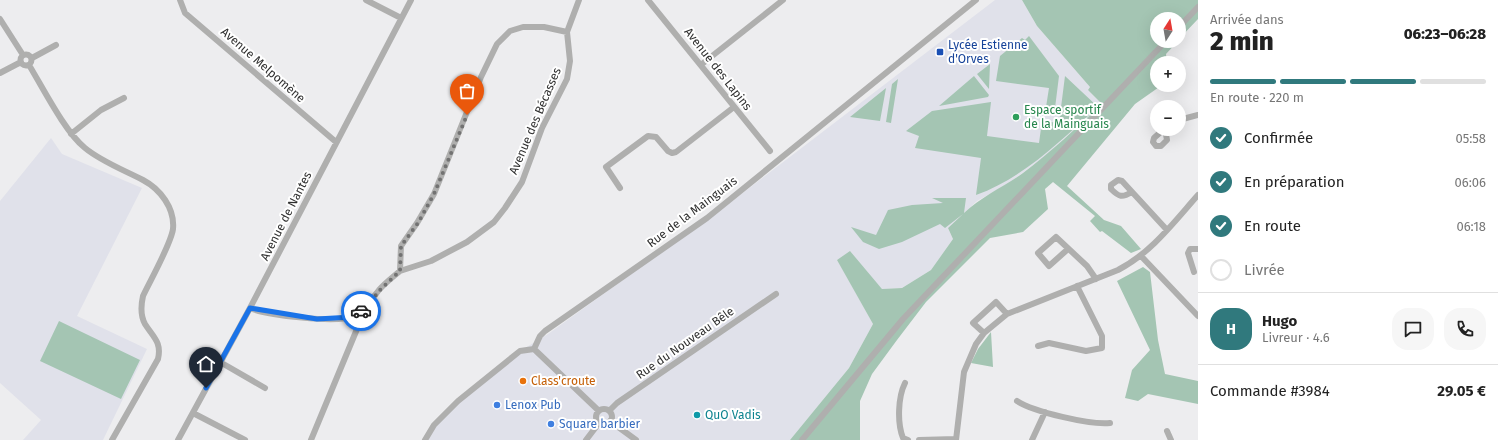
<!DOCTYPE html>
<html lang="fr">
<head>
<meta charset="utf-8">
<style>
  :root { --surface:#fff; --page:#f6f6f6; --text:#222; --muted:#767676; --line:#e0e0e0; --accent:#30797d }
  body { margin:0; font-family:"Fira Sans",sans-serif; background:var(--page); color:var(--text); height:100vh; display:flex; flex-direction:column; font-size:15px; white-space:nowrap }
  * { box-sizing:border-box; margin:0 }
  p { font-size:13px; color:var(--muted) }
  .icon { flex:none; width:22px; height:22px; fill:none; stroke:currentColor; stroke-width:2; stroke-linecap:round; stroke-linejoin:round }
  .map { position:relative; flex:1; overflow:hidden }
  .panel { display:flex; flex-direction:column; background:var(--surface); width:300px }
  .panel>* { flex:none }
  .needle { width:26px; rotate:11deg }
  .fabs { position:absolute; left:1150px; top:12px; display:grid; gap:8px }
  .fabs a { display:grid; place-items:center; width:36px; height:36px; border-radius:50%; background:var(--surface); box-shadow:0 4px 16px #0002; font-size:20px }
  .pin { position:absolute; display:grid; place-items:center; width:34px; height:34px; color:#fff; margin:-41px -17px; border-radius:50% 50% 50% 0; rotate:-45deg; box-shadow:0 0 4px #0007 }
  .pin .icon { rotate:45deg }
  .courier { position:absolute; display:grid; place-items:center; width:40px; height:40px; margin:-20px; border:3px solid #1a73e8; border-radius:50%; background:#fff; color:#222; box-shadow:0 1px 5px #0007 }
  .summary em { font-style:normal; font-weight:800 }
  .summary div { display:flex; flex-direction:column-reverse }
  .summary { display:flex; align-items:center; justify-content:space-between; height:68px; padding:0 12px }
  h1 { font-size:26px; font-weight:800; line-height:30px }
  .bar { display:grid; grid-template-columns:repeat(4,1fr); gap:6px 4px; align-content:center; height:48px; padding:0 12px }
  .bar i { height:5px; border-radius:3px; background:var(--line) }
  .bar .active { background:var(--accent) }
  .bar p { grid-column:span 4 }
  .line { display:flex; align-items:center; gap:10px; padding:0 12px; border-top:1px solid var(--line) }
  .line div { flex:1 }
  .round { display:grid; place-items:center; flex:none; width:42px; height:42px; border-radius:16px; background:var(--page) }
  ol { padding:0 12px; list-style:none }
  li { display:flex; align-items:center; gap:12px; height:44px }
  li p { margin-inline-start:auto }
  li .icon { padding:4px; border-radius:50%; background:var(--accent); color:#fff; stroke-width:4 }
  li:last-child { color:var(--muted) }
  li i { width:22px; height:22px; border:2px solid var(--line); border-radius:50% }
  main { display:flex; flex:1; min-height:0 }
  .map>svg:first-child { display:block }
</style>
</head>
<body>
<main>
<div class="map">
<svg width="1198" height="440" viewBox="0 0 1198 440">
  <rect width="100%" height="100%" fill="#ededef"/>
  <!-- built -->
  <path fill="#e0e1ea" d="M 995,0 L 1022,0 L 1037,26 L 1090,87 L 1088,90 L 1102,104 L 1044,157 L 1009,183 L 977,201 L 948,228 L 953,239 L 931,270 L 902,288 L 882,289 L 867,273 L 837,259 L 873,324 L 849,368 L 790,440 L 424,440 L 443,413 L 512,356 L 548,334 L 731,202 Z
    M 51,138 L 62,154 L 142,188 L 77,316 L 147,349 L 103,440 L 23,440 L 41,420 L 0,383 L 0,201 Z"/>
  <!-- green -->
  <path fill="#a4c5b3" d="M 1022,0 L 1198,0 L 1198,19 L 1179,39 L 1179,19 L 1157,19 L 1157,41 L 1178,41 L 1166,54 L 1167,63 L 1157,63 L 1157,85 L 1162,85 L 1135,104 L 1067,186 L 1104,220 L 1121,226 L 1141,249 L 1131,253 L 1102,231 L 1100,232 L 1090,221 L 1095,216 L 1053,182 L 1045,189 L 1048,209 L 1023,232 L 990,238 L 926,302 L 897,340 L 872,374 L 860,401 L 860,440 L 790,440 L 849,368 L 873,324 L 837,260 L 850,251 L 882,289 L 902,288 L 931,270 L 953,239 L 948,228 L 963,214 L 945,228 L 940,224 L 902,242 L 879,249 L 863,242 L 851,227 L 876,235 L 888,210 L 912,205 L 943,203 L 932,198 L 966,198 L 964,213 C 982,196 1003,187 1023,173 C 1051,152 1076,128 1102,104 L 1088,90 L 1090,87 L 1037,26 Z
    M 1029,36 L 1059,76 L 1055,108 L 1046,107 L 1049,88 L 996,81 L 1000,56 L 1022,38 L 1025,40 Z
    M 990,64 L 989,89 L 977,74 Z
    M 974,76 L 989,95 L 988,97 L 939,106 Z
    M 1065,76 L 1098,107 C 1061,140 1024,178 976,195 L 981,158 L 915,148 L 919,136 L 906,131 L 932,111 L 991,102 L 987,136 L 1039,143 L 1042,121 L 1059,123 Z
    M 898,79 L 891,123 L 886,122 L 892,84 Z
    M 886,88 L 880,121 L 850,117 Z
    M 1143,267 L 1150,272 L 1158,340 L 1165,374 L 1198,381 L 1198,404 L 1148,394 L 1138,401 L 1125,398 L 1132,370 L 1150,350 L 1117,281 Z
    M 59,321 L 140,360 L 121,399 L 40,361 Z
    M 991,332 L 993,367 L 971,363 L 978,349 Z"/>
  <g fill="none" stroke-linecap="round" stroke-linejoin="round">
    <!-- minor -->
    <path stroke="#afafae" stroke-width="6" d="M 180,0 L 185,13 L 336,142
      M 366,0 L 401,18
      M 648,0 L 770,151
      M 0,19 L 23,55
      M 1179,27 L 1198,7
      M20.5 60a5.5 5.5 0 1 1 11 0a5.5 5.5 0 1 1-11 0Z
      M 32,58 L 56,45
      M 702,64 L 783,0
      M 29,65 C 43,88 65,132 85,148 C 102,162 124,170 143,180 C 160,189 175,208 173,229 C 171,244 150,281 143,296 C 141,305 140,315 145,324 C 153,337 162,342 158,359 L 112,440
      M 0,73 L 21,62
      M 1179,120 L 1198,115
      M 1164,129 L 1154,138 L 1153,142 L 1156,146 L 1161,146 L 1167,140 L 1165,129
      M 71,134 L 101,110 L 124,98
      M 620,188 L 606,167 L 648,136 L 656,137 L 668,151 L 672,153 L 676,152 L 734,107
      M 1132,192 C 1122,198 1119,197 1111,189 L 1111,185 L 1118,180 L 1122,181 L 1167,230
      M 1068,249 L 1049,266 L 1038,253 L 1056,237 L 1087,266 L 1096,279
      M 1141,256 L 1198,316
      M 400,271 L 431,261 L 467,242 L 494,222 L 505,208 L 522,182 L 542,128 L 567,79 L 570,61 L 567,32
      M 1194,272 L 1188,253 L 1190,249 L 1198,249
      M 250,308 C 265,315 339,324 353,316 C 365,309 371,300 379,290 C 385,283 393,277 400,271 L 401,246 L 417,223 L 434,194 L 481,77 L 497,44 L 510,31 L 523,27 L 544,27 L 567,32 L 579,0
      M 984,333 L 973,323 L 996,302 L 1007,314
      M 1038,346 L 1049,343 L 1086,351 L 1102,348 L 1102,336 L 1077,286
      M 534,349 L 540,336 L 545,331 L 707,218 L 976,0
      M 534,349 L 599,411
      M 220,362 L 265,388
      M 905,383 C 898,397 897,423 903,438 L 908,440
      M 1017,401 C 1034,412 1090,425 1110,423
      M596 417a8 8 0 1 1 16 0a8 8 0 1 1-16 0Z
      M 609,411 L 617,403 L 776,294
      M 193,413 L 245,440
      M 610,421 L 636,440
      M 1167,431 L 1171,440
      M 178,440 L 250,308 L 411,0
      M 311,440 L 357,329 L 352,317
      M 425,440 L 434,425 L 458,401 L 520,351 L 534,349
      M 586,440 L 599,423
      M 802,440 L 903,319 L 1166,41
      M 919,440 L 956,439
      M 956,440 L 964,372 L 976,344 L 984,333 L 1007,314 L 1118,270 C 1151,253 1174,222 1198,195
      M 1032,440 L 1045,412"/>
  </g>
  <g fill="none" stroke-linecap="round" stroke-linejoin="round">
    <!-- done -->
    <path stroke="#727272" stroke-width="4" stroke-dasharray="0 7.2" d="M 361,311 L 367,306 L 380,290 L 400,271 L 401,246 L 418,223 L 434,194 L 467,115"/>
    <!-- route -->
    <path stroke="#1a73e8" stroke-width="5" d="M 206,388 L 250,308 L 317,319 L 352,317 L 361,311"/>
  </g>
  <!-- markers -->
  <rect fill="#1a4fb4" stroke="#fff" stroke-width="1.5" x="936" y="48" width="8" height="8" rx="2"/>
  <circle fill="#2e9e5b" stroke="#fff" stroke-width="1.5" cx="1016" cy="117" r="4"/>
  <circle fill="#e8710a" stroke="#fff" stroke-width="1.5" cx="523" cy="381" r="4"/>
  <g fill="#3f7fe0" stroke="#fff" stroke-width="1.5">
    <circle cx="497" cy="405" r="4"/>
    <circle cx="551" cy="424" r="4"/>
  </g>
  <circle fill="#0f9aa8" stroke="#fff" stroke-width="1.5" cx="697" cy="415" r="4"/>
  <g text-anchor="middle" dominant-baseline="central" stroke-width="4" stroke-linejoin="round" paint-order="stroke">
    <!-- transit labels -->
    <g font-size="12" fill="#164399" stroke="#fff" text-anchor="start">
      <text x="948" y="45">Lycée Estienne<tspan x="948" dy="14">d'Orves</tspan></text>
    </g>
    <!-- street labels -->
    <g font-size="12" fill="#2f2f2f" stroke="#fff">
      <text transform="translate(263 65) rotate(41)">Avenue Melpomène</text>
      <text transform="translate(718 69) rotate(52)">Avenue des Lapins</text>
      <text transform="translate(535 121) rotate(-67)">Avenue des Bécasses</text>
      <text transform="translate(692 212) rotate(-37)">Rue de la Mainguais</text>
      <text transform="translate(286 216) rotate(-63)">Avenue de Nantes</text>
      <text transform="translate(685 343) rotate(-35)">Rue du Nouveau Bêle</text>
    </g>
    <!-- leisure labels -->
    <g font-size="12" fill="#27864d" stroke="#fff" text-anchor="start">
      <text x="1024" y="110">Espace sportif<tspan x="1024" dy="14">de la Mainguais</tspan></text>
    </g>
    <!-- food labels -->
    <g font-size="12" fill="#c56008" stroke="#fff" text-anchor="start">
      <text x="531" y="381">Class'croute</text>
    </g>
    <!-- shop labels -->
    <g font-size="12" fill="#366cbe" stroke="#fff" text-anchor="start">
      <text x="505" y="405">Lenox Pub</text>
      <text x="559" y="424">Square barbier</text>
    </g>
    <!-- culture labels -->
    <g font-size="12" fill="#0d838f" stroke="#fff" text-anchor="start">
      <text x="705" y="415">QuO Vadis</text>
    </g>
  </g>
</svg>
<div class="fabs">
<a><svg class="needle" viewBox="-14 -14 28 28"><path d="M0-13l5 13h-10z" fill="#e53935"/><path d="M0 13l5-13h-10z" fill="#767676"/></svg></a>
<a>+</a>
<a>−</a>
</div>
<div class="pin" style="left:467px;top:115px;background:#ea580c"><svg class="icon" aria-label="bag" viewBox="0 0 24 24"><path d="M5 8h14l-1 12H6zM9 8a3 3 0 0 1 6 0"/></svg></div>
<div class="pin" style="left:206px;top:388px;background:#1f2937"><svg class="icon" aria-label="home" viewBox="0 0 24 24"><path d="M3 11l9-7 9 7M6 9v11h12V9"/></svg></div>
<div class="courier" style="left:361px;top:311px"><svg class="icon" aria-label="car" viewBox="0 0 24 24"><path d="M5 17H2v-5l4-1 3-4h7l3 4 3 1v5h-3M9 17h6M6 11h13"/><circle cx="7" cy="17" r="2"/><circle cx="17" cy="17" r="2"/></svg></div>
</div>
<section class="panel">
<div class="summary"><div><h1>2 min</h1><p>Arrivée dans</p></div><em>06:23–06:28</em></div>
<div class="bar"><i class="active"></i><i class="active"></i><i class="active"></i><i></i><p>En route · 220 m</p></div>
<ol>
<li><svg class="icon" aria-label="check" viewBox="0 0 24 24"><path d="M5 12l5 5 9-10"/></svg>Confirmée<p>05:58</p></li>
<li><svg class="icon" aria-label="check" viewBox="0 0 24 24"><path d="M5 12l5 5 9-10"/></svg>En préparation<p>06:06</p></li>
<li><svg class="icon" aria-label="check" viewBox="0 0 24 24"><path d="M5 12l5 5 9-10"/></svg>En route<p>06:18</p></li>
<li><i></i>Livrée</li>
</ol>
<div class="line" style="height:72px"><b class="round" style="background:var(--accent);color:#fff">H</b><div><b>Hugo</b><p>Livreur · 4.6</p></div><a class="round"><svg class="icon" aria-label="chat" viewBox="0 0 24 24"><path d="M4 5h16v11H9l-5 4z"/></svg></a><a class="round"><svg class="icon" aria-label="phone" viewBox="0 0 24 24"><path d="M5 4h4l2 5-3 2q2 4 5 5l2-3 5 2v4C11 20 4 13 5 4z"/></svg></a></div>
<div class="line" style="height:52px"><div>Commande #3984</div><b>29.05 €</b></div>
</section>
</main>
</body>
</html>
